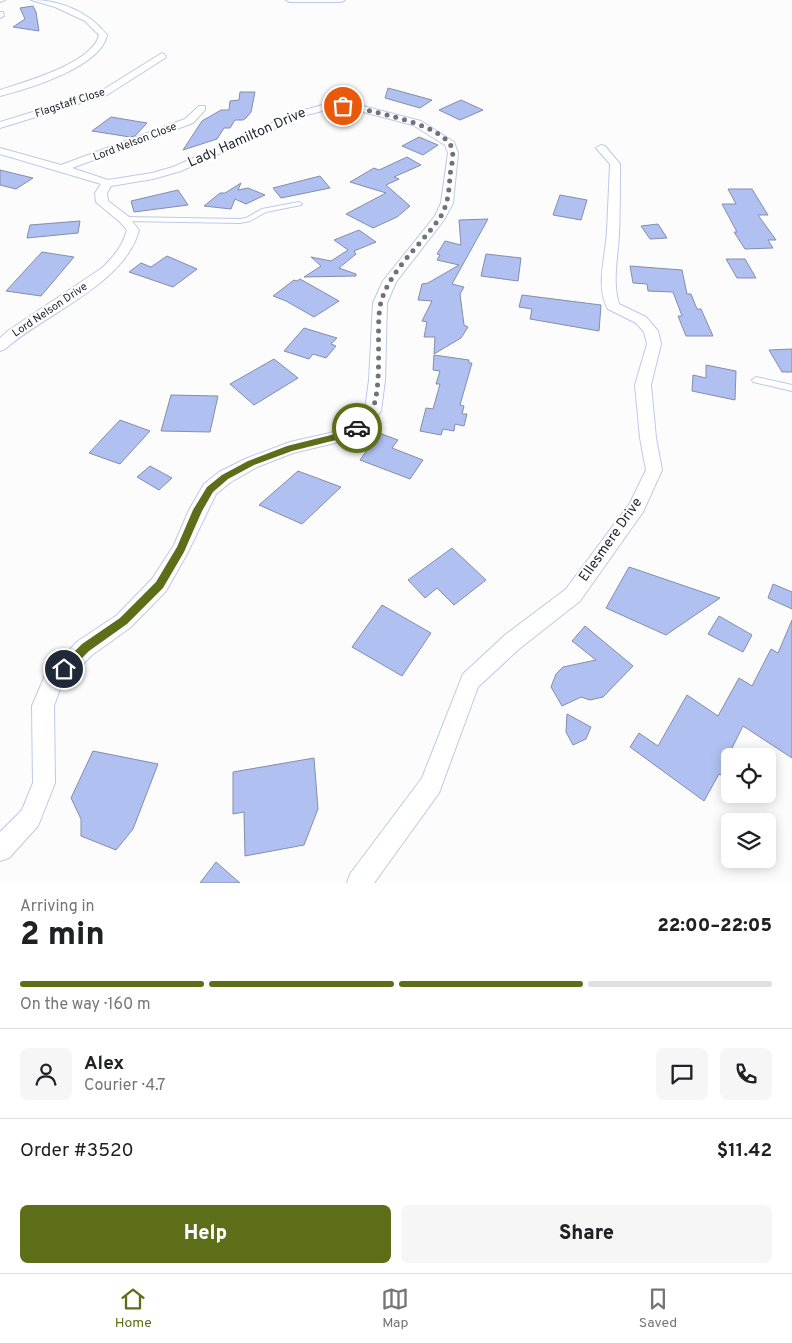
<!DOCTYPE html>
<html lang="en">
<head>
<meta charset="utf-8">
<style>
  :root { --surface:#fff; --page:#f6f6f6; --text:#202124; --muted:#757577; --line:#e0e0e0; --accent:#5d6e19 }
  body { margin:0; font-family:Overpass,sans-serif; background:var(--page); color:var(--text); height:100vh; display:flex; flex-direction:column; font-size:19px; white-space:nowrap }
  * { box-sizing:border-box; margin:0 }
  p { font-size:16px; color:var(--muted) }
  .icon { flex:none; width:28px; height:28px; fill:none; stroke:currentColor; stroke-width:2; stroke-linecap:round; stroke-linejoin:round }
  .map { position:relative; height:883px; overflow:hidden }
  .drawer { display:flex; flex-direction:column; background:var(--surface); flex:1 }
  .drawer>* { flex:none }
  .controls { position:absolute; left:721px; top:748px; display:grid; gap:10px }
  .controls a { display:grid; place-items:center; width:55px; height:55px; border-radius:8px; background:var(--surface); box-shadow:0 2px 12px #0003; font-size:25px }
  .pin { position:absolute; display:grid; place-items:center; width:42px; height:42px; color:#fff; margin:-21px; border:2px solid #fff; border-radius:50%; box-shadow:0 1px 5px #0007 }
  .courier { position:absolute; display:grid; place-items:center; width:50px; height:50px; margin:-25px; border:4px solid #5d6e19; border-radius:50%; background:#fff; color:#222; box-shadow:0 1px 6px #0007 }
  .overview em { font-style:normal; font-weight:800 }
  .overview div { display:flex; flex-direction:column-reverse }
  .overview { display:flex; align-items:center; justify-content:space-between; height:85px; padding:0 20px }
  h1 { font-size:32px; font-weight:800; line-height:38px }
  .bar { display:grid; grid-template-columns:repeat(4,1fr); gap:8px 5px; align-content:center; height:60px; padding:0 20px }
  .bar i { height:6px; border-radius:4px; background:var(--line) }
  .bar .current { background:var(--accent) }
  .bar p { grid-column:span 4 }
  .line { display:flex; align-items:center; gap:12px; padding:0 20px; border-top:1px solid var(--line) }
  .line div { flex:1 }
  .round { display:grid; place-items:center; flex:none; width:52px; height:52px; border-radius:8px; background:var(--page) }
  .action { display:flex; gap:10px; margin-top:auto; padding:10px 20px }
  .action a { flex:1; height:58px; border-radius:8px; background:var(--accent); color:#fff; font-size:20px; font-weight:800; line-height:58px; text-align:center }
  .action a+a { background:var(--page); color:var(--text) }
  .tab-bar { display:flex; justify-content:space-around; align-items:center; height:70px; border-top:1px solid var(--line); background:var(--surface); font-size:14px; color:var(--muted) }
  .tab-bar a { display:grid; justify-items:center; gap:2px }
  .tab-bar .current { color:var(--accent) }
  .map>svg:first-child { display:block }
</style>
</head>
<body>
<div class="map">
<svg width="792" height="883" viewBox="0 0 792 883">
  <rect width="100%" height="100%" fill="#fcfcfc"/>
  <!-- building -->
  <path fill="#b0c0f0" stroke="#838ead" d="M 33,6 L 36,12 L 39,31 L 13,27 L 25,19 L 20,8 Z
    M 388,88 L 432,100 L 420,108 L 385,98 Z
    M 240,92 L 255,92 L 251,112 L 246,118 L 243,120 L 235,120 L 230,128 L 224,128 L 217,139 L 183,150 L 202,121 L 221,110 L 229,110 L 230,101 L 239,100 Z
    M 461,100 L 483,110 L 460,120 L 439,110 Z
    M 111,117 L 147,123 L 135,136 L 130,137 L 92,131 Z
    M 419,137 L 438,145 L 423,155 L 402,146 Z
    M 407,157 L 421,165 L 394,177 L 399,179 L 386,185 L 410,206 L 397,217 L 373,228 L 346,214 L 386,193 L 350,182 L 374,168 L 379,170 Z
    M 0,170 L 33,178 L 16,189 L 0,185 Z
    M 320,176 L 330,188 L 281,198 L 273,188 Z
    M 241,183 L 238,190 L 248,188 L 265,195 L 246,204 L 235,199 L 231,209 L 204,206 L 220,193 L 225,193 Z
    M 728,189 L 752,189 L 768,215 L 758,215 L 776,240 L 768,240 L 773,248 L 745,249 L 734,232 L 737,232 L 722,204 L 736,204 Z
    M 178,190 L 188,205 L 134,212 L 131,201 Z
    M 560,195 L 587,200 L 581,220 L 553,215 Z
    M 488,219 L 452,284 L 464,287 L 460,294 L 464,325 L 468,327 L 461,338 L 434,354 L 435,337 L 424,337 L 427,322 L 422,321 L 432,301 L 418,300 L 422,284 L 428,283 L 459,265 L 437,260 L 440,255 L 437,254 L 445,241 L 461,245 L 459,220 Z
    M 80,221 L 78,233 L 27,238 L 30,225 Z
    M 658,224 L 667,238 L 650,239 L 641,226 Z
    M 359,230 L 376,242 L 354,251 L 356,254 L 339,268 L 356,274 L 356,276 L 304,277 L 321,266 L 311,257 L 331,261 L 348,250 L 334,240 Z
    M 42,252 L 74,257 L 41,296 L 6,291 Z
    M 486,254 L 521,258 L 518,281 L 481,276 Z
    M 167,256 L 197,269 L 173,287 L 129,272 L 141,263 L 151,267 Z
    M 726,259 L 745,259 L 756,278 L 737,278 Z
    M 630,266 L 682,270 L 687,294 L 691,294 L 697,309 L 701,309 L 713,336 L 686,336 L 678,316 L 682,316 L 673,292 L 648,291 L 647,284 L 633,283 Z
    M 300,279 L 339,301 L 314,317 L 286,301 L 273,296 L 294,280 L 297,281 Z
    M 522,295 L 601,305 L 599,331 L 530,319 L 532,309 L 519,307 Z
    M 304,328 L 337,338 L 331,344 L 336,346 L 326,358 L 313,354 L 309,359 L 284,351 Z
    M 792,349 L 792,372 L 782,372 L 769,350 Z
    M 434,355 L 469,360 L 469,363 L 472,363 L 460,405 L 464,406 L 462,414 L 467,414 L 464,426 L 455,424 L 454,431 L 443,429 L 441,435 L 420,431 L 426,408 L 433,409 L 440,384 L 436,384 L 440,371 L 433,370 Z
    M 274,359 L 298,378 L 254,405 L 230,384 Z
    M 706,365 L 736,371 L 735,400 L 692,391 L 693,375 L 706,378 Z
    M 171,395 L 218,396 L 210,432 L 161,431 Z
    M 120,420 L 150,431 L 120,464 L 89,453 Z
    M 379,433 L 398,440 L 392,448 L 423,460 L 410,479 L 360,460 Z
    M 150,466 L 172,478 L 159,490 L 137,477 Z
    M 298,471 L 341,487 L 302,524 L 259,505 Z
    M 452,548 L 486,580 L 454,605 L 437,588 L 425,598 L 408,580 Z
    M 629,567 L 720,598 L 666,635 L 606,608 Z
    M 773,584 L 792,592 L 792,609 L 768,598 Z
    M 382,605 L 431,633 L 402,676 L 352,647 Z
    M 719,616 L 752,635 L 743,652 L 708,634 Z
    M 792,620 L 792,758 L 743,726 L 730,752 L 730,779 L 719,774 L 704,801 L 630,747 L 639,733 L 658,746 L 687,695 L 718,716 L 739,678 L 752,686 L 771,649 L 778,653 Z
    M 585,626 L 633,666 L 603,697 L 590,700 L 581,697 L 562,706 L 551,687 L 556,674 L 563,667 L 596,660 L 572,641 Z
    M 567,714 L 591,727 L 586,739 L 573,745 L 566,732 Z
    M 93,751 L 158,764 L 133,829 L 116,850 L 81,836 L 81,819 L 71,798 Z
    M 314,758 L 318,809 L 304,845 L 245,856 L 244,812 L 233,814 L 233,772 Z
    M 216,862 L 240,883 L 200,883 Z"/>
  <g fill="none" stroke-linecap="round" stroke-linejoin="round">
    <!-- lane casing -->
    <g stroke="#bdc9ea" stroke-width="2">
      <path id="lane" d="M 299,202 L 302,204 L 301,205 L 266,212 L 250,221 L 240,223 L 124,221 L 121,219 L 124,217 L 240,219 L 246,218 L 262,209 Z
        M 756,377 L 792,385 L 792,391 L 753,382 L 752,380 Z"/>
    </g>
    <!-- street casing -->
    <g stroke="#bdc9ea" stroke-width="2">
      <path id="street" d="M 0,0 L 5,0 L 0,2 Z
        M 31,0 C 61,0 89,12 107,35 C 101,67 28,89 0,96 L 0,90 C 25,82 93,63 99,35 L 85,21 L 55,7 Z
        M 286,0 L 345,0 L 341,2 L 290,2 Z
        M 0,12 L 3,12 L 4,16 L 0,18 Z
        M 162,53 L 166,56 L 165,58 L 107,95 L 0,128 L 0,122 L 101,91 Z
        M 330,103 L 359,105 L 421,121 L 454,142 L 458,153 L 453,203 L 444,220 L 396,282 L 387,303 L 385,380 L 381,411 L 368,430 L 339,442 L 293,453 L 257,467 L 231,482 L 216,494 L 187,554 L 166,591 L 131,627 L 92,655 L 61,686 L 54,706 L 55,783 L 38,826 L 9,858 L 0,861 L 0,832 L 22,810 L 33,783 L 32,706 L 46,673 L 78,641 L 117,615 L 152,579 L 174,545 L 189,510 L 204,484 L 219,472 L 245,459 L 290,442 L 330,433 L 356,422 L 365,410 L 369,380 L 373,303 L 383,281 L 435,216 L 441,203 L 448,153 L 445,145 L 413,125 L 359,111 L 330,109 L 303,116 L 181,171 L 153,179 L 111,186 L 107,193 L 108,201 L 128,216 L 139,230 C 125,284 46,313 5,349 L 0,351 L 0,338 L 9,330 L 102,268 C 114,256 122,247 127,230 L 120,222 L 96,202 L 95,193 L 101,184 L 0,154 L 0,148 L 61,165 L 185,119 L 199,106 L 205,106 L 205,110 L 193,123 L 72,168 L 108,180 L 152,173 L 173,167 L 297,112 Z
        M 601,145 L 605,146 L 620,164 C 620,187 620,211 619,234 C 618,257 612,281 619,304 L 646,317 L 658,331 L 661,344 L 651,385 L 656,438 L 662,470 L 643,512 L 580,601 L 519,649 L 478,687 L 439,793 L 374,883 L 347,883 L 350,874 L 422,778 L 463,674 L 505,635 L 566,589 L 630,503 L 646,470 L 640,438 L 635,385 L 647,344 L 644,332 L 636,323 L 608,309 C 595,287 606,255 607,231 C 608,209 609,187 610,164 L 596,148 Z"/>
    </g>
    <!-- lane -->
    <use href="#lane" fill="#fff" fill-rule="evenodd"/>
    <!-- street -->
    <use href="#street" fill="#fff" fill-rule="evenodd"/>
  </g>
  <!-- route -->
  <path fill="#5d6e19" d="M 357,425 L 361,428 L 360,430 L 336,440 L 292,451 L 254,465 L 228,479 L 213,492 L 202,511 L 184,552 L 163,588 L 127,624 L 89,651 L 67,673 L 60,673 L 58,669 L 60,666 L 82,644 L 120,618 L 156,582 L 177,547 L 193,510 L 207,487 L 222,475 L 248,461 L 287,446 L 331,435 Z"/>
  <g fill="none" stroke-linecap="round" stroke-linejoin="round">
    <!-- done -->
    <path stroke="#70727b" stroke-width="5" stroke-dasharray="0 9" d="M 343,106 C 365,109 441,124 451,146 C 455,154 451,166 450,176 C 449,191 448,206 439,219 C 420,246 390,270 381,302 C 373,332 390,414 357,428"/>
  </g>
  <g text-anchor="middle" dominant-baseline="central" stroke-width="4" stroke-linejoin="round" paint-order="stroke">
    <!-- far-street labels -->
    <g font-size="11" fill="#242835" stroke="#fff">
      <text transform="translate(70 103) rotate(-18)">Flagstaff Close</text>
      <text transform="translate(135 142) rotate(-21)">Lord Nelson Close</text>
      <text transform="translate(50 310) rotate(-34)">Lord Nelson Drive</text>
    </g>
    <!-- street labels -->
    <g font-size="14" fill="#242835" stroke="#fff">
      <text transform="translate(247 138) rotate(-24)">Lady Hamilton Drive</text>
      <text transform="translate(611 540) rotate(-55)">Ellesmere Drive</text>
    </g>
  </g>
</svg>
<div class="controls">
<a><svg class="icon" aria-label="locate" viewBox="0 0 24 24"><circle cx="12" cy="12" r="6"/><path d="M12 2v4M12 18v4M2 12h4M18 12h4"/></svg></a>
<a><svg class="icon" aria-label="layers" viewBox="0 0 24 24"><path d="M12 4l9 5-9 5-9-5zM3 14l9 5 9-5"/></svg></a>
</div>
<div class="pin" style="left:343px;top:106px;background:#ea580c"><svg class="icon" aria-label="bag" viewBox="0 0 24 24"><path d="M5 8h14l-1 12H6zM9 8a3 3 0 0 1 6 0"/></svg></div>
<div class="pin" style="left:64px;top:669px;background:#1f2937"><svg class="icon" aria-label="home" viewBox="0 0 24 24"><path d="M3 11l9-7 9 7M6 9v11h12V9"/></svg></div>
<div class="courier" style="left:357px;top:428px"><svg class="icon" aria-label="car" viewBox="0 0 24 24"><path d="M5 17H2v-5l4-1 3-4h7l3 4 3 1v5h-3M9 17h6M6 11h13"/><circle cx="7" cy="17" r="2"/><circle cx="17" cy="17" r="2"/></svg></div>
</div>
<section class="drawer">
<div class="overview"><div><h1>2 min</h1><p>Arriving in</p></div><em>22:00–22:05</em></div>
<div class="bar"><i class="current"></i><i class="current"></i><i class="current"></i><i></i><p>On the way · 160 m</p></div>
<div class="line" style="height:90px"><a class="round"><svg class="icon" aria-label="person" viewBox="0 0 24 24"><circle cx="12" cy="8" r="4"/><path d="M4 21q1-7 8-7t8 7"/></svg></a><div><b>Alex</b><p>Courier · 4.7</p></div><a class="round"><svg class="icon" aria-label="chat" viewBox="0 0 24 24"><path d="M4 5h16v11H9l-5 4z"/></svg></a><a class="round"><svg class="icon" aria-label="phone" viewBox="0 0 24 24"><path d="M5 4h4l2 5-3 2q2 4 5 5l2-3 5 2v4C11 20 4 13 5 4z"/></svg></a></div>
<div class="line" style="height:65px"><div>Order #3520</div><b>$11.42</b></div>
<div class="action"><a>Help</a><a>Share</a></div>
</section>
<nav class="tab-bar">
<a class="current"><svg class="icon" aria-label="home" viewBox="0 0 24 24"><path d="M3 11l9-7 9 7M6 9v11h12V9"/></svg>Home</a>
<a><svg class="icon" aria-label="map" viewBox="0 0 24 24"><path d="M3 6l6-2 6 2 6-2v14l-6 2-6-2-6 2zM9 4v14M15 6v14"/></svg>Map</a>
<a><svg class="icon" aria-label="saved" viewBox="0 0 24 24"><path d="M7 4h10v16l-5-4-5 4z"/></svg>Saved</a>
</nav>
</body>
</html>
